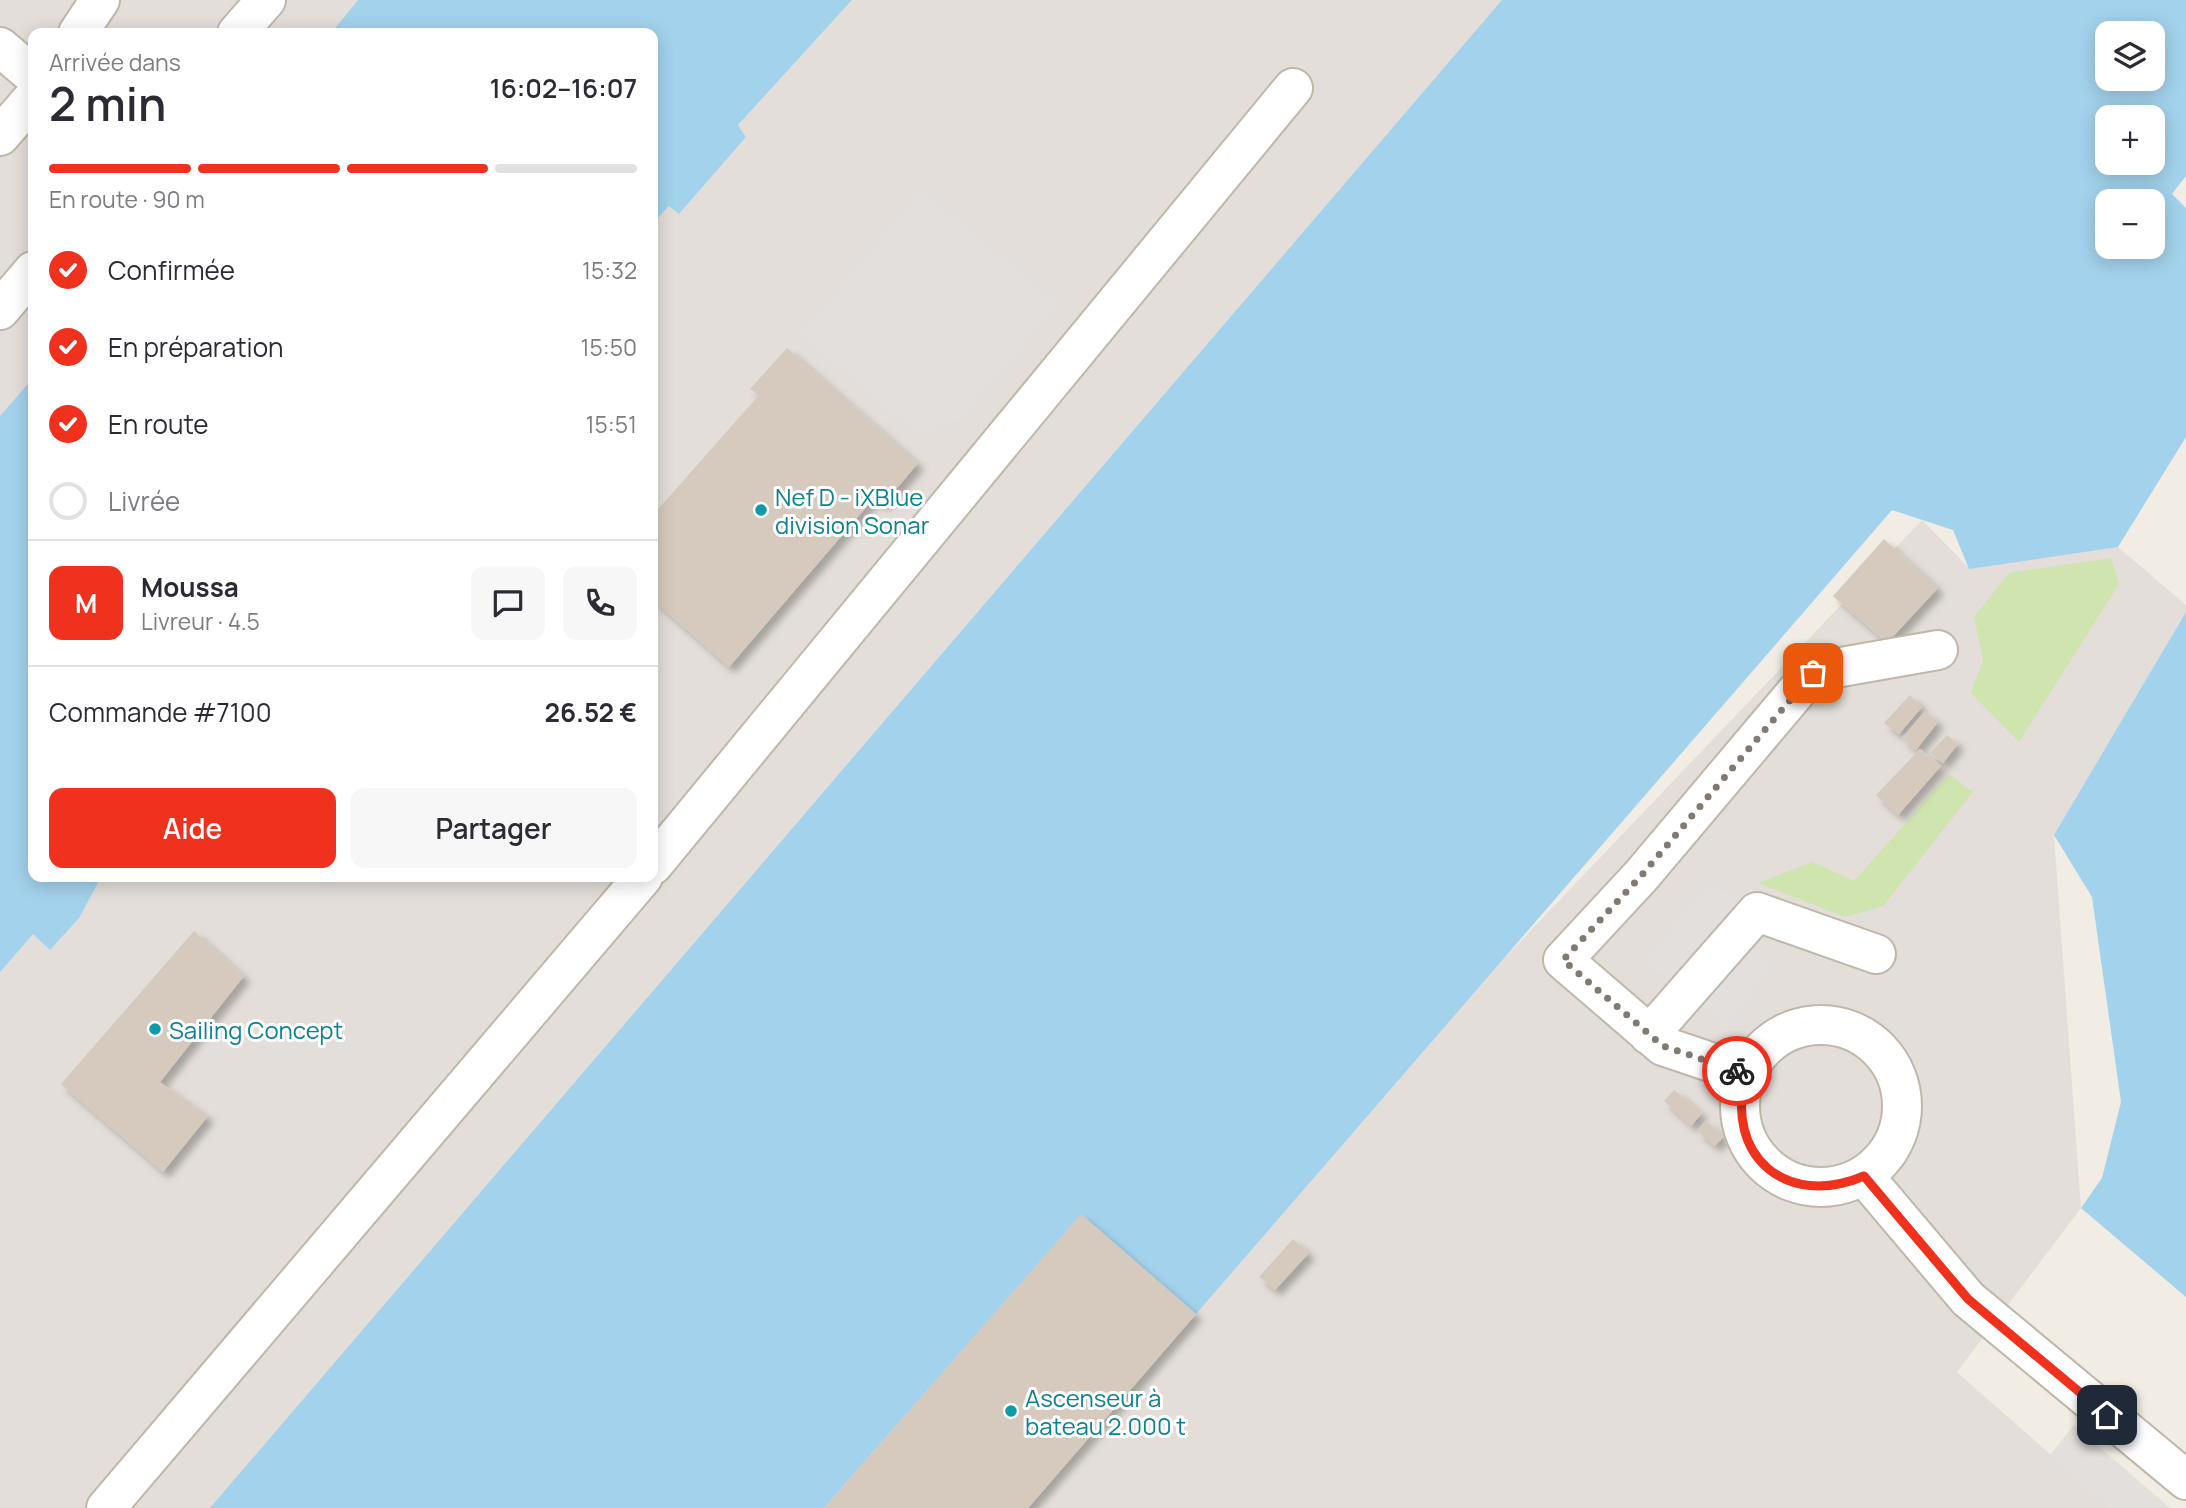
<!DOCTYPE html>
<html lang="fr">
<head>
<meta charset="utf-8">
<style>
  :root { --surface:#fff; --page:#f7f7f7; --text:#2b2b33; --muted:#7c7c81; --line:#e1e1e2; --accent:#ef311e }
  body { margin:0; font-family:Manrope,sans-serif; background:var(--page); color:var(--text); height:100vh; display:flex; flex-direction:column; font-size:26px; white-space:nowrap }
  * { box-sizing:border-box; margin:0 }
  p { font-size:23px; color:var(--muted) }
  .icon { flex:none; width:38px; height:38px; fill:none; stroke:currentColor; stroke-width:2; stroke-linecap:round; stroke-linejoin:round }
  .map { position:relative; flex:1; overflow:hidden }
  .side { position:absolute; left:28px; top:28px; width:630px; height:854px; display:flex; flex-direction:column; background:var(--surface); border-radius:14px; box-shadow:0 4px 18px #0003 }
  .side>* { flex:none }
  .fabs { position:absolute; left:2095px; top:21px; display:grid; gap:14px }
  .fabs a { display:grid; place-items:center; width:70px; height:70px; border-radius:14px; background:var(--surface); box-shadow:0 4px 18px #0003; font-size:35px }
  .pin { position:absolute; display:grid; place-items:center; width:60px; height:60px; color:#fff; margin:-30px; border-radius:14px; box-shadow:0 4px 10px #0006 }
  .courier { position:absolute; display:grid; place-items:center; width:70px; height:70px; margin:-35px; border:5px solid #ef311e; border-radius:50%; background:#fff; color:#222; box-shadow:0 2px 9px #0007 }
  .head em { font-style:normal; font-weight:600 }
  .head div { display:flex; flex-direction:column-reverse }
  .head { display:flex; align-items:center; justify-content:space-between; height:119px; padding:0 21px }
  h1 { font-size:46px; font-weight:600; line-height:52px }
  .bar { display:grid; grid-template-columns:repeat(4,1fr); gap:10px 7px; align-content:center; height:84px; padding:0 21px }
  .bar i { height:9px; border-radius:5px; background:var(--line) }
  .bar .current { background:var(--accent) }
  .bar p { grid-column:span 4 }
  .line { display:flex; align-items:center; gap:18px; padding:0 21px; border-top:2px solid var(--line) }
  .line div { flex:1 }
  .round { display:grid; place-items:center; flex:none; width:74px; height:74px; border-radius:14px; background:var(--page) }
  ol { padding:0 21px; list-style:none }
  li { display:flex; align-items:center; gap:21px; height:77px }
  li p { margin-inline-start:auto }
  li .icon { padding:7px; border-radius:50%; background:var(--accent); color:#fff; stroke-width:4 }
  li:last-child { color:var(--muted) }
  li i { width:38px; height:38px; border:4px solid var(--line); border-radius:50% }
  .button { display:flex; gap:14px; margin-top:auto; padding:14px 21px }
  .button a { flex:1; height:80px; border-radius:14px; background:var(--accent); color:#fff; font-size:28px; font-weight:600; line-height:80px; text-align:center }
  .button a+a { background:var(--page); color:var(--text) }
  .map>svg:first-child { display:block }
</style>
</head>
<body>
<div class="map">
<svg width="2186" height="1508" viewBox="0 0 2186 1508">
  <defs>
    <filter id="shadow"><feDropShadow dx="6" dy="6" stdDeviation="3.5" flood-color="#0004"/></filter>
  </defs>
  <rect width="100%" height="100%" fill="#f1ede4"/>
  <!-- industrial -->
  <path fill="#e3ded9" d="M 0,0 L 358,0 L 331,33 L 33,33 L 33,877 L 653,877 L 653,223 L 669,206 L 679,214 L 746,137 L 738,125 L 852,0 L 1505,0 L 275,1508 L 0,1508 Z
    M 1922,520 L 1969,568 L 2118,547 L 2186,605 L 2186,612 L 2054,836 L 2081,1208 L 1957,1372 L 2111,1508 L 1028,1508 L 1493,970 Z"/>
  <!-- green -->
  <path fill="#cfe4af" d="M 2111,558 L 2119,584 L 2019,742 L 1971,693 L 1983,660 L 1974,617 L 2009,573 Z
    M 1949,774 L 1973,792 L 1883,906 L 1845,917 L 1758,883 L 1813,862 L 1854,881 Z"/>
  <!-- parking -->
  <path fill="#e2dfdc" d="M 921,189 L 1058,304 L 963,416 L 920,437 L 801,335 Z
    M 1708,884 L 1750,901 L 1729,927 L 1773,965 L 1727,1026 L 1645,960 Z
    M 2074,1425 L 2170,1508 L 2111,1508 L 2050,1455 Z"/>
  <!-- water -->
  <path fill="#a3d2ec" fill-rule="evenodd" d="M 358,0 L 852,0 L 738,125 L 746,137 L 679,214 L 669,206 L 653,223 L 653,33 L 331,33 Z
    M 1502,0 L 2186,0 L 2186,176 L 2172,194 L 2186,208 L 2186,437 L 2118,547 L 1969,569 L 1953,530 L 1892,510 L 1196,1314 L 1081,1215 L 824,1508 L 210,1508 ZM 2107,33 L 2152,33 L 2152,79 L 2107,79 ZM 2107,117 L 2152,117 L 2152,163 L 2107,163 ZM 2107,201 L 2152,201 L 2152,247 L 2107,247 Z
    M 33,378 L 33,877 L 101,877 L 79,918 L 50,950 L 33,934 L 0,972 L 0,416 Z
    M 2186,612 L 2186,1297 L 2081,1208 L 2102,1178 L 2121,1102 L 2092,897 L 2054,835 Z"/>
  <!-- building -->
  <path fill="#d5cabd" filter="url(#shadow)" d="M 787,348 L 918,463 L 883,505 L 874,498 L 729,667 L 653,600 L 653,515 L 759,395 L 750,389 Z
    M 1884,539 L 1938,588 L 1887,643 L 1833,596 Z
    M 1910,695 L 1922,707 L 1899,734 L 1884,723 Z
    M 1925,711 L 1938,722 L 1916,750 L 1902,738 Z
    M 1947,735 L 1958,744 L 1943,763 L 1930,753 Z
    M 1920,749 L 1941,766 L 1898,815 L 1876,795 Z
    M 194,931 L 244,976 L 160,1082 L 208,1116 L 163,1172 L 61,1084 Z
    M 1674,1090 L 1702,1113 L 1691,1126 L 1664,1101 Z
    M 1706,1121 L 1724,1136 L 1715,1146 L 1697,1131 Z
    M 1081,1214 L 1196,1314 L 1028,1508 L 824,1508 Z
    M 1293,1239 L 1309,1253 L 1275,1290 L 1259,1277 Z"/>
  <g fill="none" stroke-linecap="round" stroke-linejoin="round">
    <!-- minor casing -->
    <g stroke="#bfb7aa" stroke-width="42">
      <path id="minor" d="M 78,33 L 100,0
        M 237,33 L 266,0
        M 0,47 L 33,75
        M 0,136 L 33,98
        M 0,310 L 33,271
        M 653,865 L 1293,88
        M1740 1106a81 81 0 1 1 162 0a81 81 0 1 1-162 0Z
        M 1649,1035 L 1757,912 L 1876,954
        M 1746,1074 L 1663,1046 L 1563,960 L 1641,876 L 1813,672 L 1938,650
        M 1864,1176 L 1968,1299 L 2186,1480
        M 106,1508 L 643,877"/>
    </g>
    <!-- minor -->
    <use href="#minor" stroke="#fff" stroke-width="38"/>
  </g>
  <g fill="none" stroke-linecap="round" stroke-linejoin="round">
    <!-- done -->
    <path stroke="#807a72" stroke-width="7" stroke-dasharray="0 12.6" d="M 1737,1071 L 1663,1046 L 1563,960 L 1641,876 L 1813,673"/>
    <!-- route -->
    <path stroke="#ef311e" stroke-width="9" d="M 1737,1071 L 1746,1074 C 1724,1156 1786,1209 1864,1176 L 1968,1299 L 2107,1415"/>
  </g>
  <!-- markers -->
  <g fill="#0f9aa8" stroke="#fff" stroke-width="2.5">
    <circle cx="761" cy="510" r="7"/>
    <circle cx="155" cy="1029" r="7"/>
    <circle cx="1011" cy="1411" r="7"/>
  </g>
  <g text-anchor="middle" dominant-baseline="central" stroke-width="6" stroke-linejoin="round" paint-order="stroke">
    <!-- culture labels -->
    <g font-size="24" fill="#0d838f" stroke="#fff" text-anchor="start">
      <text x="775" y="496">Nef D - iXBlue<tspan x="775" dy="28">division Sonar</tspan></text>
      <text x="169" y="1029">Sailing Concept</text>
      <text x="1025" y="1397">Ascenseur à<tspan x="1025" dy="28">bateau 2.000 t</tspan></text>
    </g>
  </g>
</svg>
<div class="fabs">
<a><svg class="icon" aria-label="layers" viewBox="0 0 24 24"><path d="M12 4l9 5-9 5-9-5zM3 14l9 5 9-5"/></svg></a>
<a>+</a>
<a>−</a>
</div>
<div class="pin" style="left:1813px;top:673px;background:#ea580c"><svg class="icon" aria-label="bag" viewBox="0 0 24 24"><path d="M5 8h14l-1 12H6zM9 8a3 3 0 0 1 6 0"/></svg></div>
<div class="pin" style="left:2107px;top:1415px;background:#1f2937"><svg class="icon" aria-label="home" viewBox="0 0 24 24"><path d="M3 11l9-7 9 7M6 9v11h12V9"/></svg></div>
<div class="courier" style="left:1737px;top:1071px"><svg class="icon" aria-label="bike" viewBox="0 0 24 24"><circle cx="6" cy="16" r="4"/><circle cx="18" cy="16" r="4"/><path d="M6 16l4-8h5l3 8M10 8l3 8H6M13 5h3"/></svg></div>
<section class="side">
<div class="head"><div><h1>2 min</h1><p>Arrivée dans</p></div><em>16:02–16:07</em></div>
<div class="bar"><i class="current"></i><i class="current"></i><i class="current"></i><i></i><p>En route · 90 m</p></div>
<ol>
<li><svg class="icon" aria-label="check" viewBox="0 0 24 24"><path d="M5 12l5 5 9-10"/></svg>Confirmée<p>15:32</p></li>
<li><svg class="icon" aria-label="check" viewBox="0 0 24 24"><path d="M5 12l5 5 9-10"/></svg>En préparation<p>15:50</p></li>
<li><svg class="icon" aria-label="check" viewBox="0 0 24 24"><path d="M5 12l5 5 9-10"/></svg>En route<p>15:51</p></li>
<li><i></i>Livrée</li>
</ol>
<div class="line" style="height:126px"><b class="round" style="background:var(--accent);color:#fff">M</b><div><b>Moussa</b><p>Livreur · 4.5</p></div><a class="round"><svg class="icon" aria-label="chat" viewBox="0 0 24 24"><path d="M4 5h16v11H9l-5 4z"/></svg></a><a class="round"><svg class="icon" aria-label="phone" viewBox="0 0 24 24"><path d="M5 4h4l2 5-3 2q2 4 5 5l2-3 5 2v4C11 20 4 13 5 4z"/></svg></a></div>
<div class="line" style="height:91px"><div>Commande #7100</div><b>26.52 €</b></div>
<div class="button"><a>Aide</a><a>Partager</a></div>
</section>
</div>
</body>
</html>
